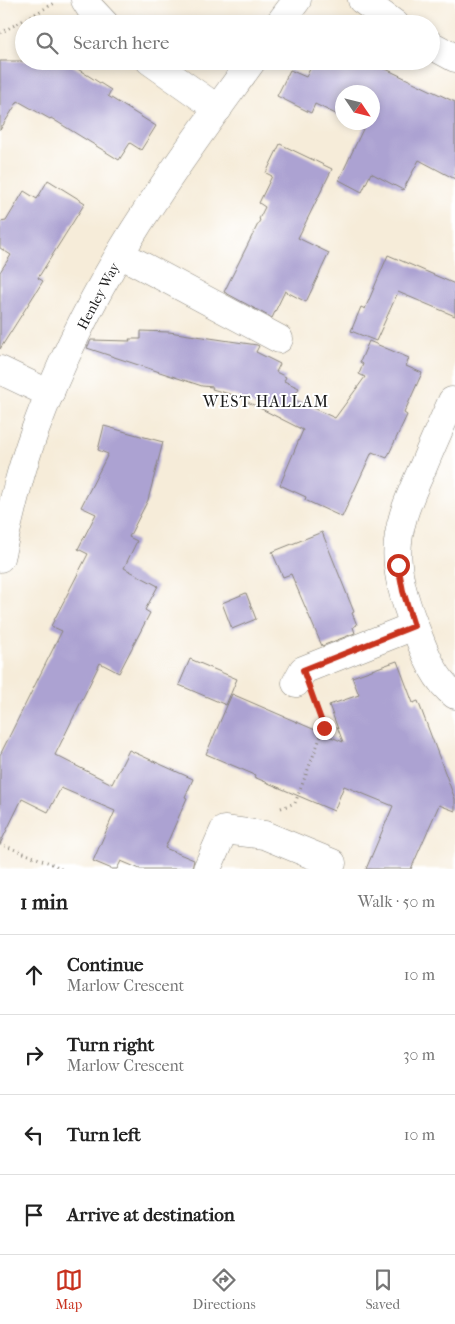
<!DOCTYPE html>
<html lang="en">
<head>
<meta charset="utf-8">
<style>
  body { margin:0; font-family:"IM FELL French Canon",serif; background:#f6f6f6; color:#222 }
  .compass { position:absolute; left:335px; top:85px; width:45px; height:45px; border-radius:50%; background:#fff; box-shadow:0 2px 8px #0003; rotate:125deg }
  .stop { position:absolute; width:15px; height:15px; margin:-11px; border:4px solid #c8321e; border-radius:50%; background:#fff }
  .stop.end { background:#c8321e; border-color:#fff; box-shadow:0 1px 5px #0008 }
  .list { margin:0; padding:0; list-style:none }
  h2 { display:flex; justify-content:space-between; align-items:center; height:65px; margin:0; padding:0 20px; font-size:21px }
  h2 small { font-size:16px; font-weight:400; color:#767676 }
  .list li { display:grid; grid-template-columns:32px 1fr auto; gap:15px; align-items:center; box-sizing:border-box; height:80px; padding:0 20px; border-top:1px solid #e0e0e0 }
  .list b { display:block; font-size:19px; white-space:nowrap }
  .list p { margin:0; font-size:16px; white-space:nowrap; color:#767676 }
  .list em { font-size:16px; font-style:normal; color:#767676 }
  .icon { flex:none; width:28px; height:28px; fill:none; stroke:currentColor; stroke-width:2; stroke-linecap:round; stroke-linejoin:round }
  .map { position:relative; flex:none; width:455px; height:869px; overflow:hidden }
  .search { position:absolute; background:#fff; box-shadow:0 2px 8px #0003; left:15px; right:15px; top:15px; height:55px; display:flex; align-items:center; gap:12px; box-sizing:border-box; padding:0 18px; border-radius:28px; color:#767676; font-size:19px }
  .sheet { height:385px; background:#fff }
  nav { display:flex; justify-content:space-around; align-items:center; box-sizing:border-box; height:70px; border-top:1px solid #e0e0e0; background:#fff; font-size:14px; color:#767676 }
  nav a { display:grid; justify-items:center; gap:2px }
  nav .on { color:#c8321e }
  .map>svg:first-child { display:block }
  .building { fill:#aca2d2 }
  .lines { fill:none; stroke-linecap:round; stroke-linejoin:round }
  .minor-casing { stroke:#89847a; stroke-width:29 }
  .path { stroke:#89847a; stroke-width:3; stroke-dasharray:1 4; stroke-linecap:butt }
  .minor { stroke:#fff; stroke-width:28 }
  .route { stroke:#c8321e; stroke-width:6 }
  .labels { text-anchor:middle; stroke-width:4; stroke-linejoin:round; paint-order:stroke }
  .street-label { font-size:14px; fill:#1c1c1c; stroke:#fff }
  .quarter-label { font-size:16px; letter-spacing:1px; fill:#1c1c1c; stroke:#fff }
</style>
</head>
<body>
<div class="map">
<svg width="455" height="869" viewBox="0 0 455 869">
  <rect width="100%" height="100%" fill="#fff"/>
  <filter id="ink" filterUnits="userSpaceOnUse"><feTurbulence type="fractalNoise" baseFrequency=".02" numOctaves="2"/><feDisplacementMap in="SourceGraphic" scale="10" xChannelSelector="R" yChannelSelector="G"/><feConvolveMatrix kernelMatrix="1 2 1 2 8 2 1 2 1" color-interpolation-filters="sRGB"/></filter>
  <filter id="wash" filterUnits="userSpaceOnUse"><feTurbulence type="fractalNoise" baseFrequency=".0096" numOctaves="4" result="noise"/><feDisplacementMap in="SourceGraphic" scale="20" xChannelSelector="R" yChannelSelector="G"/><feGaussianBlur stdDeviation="1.12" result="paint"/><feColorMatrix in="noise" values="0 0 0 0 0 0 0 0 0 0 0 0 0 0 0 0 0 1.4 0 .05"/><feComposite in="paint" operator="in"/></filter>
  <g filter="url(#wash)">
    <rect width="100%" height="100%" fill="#f6ecd9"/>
    <g id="blocks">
      <!-- building -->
      <g class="building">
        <polygon points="0,61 65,61 111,90 108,96 156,126 141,150 130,143 119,160 51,118 50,119 18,101 0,130"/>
        <polygon points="314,61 369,61 455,102 455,179 419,160 403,190 371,173 362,192 339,180 364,127 354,122 372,122 372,92 342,92 342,117 315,104 311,113 277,96 290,70 306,77"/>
        <polygon points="280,144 332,169 298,238 329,253 306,302 285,291 272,318 224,292 260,220 259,219 265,207 259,203 272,176 266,173"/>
        <polygon points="48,180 85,203 38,278 43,281 0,349 0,272 11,255 0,248 0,222 6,221 24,191 37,199"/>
        <polygon points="388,255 455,284 455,316 398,292 376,341 351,331 361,307 365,309"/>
        <polygon points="141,331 169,332 257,345 259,346 256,352 280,364 276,372 286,377 284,381 299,388 293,399 335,418 365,377 359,374 363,364 360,362 369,341 409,358 406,366 422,373 404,413 407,415 387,458 372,452 342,517 305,500 306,497 280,485 303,430 236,396 212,389 213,387 202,386 87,348 91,340 130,341 129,339 141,339"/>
        <polygon points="104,426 163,442 148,500 129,537 137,541 124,568 158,586 145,610 150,613 119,673 100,663 55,755 112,784 129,750 193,779 185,797 187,798 165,848 194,860 192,869 140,869 121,861 117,869 112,869 93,861 115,811 61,788 48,812 22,799 0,844 0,755 62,631 51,626 88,554 78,549 96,514 81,507 108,454 98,450"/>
        <polygon points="322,532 354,612 352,613 357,625 353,627 355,633 322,646 291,574 283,577 272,552"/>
        <polygon points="246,593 256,619 232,629 222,603"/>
        <polygon points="190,659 237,679 226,705 179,685"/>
        <polygon points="397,661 413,703 418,701 455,799 455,811 439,805 411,869 366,869 393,806 344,786 334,811 254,777 255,775 206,754 232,694 343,742 329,705 359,695 352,677"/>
      </g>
    </g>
  </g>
  <g filter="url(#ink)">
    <use href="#blocks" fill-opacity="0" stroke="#89847a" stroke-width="1"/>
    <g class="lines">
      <!-- minor casing -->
      <g class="minor-casing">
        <g id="minor">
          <polyline points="85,0 90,8 105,24"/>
          <polyline points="362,0 395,24"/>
          <polyline points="279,24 297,0"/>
          <polyline points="431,45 455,58"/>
          <polyline points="150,61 218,109"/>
          <polyline points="120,254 279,339"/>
          <polyline points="0,370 50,394"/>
          <path d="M455 402 452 401C442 423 432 445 423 467 409 498 394 530 398 565 400 589 409 613 418 635 426 656 436 681 455 695"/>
          <path d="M0 558C10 516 19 474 34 433 65 349 109 265 160 191 189 147 221 104 252 61"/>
          <polyline points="296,683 303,670 414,626"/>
          <polyline points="207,869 224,830 264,835 332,863 329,869"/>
        </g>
      </g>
      <!-- path -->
      <g class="path">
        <polyline points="0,33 55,3"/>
        <polyline points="281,808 295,803 324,728 316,706"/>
        <polyline points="0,844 55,865 61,869"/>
      </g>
      <!-- minor -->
      <use href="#minor" class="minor"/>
    </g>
  </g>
  <g class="lines" filter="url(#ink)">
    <!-- route -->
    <polyline class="route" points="324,728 303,670 414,626 403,591 398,565"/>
  </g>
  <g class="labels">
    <!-- street labels -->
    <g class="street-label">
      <text transform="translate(98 296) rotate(-62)" y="5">Henley Way</text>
    </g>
    <!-- quarter labels -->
    <g class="quarter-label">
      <text x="266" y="407">WEST HALLAM</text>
    </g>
  </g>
</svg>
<svg class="compass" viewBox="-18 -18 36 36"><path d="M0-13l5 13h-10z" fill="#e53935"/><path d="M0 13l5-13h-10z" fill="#767676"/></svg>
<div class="stop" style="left:398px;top:565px"></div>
<div class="stop end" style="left:324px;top:728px"></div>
<div class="search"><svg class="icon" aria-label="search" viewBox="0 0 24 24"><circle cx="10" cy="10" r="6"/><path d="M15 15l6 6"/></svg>Search here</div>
</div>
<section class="sheet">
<h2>1 min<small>Walk · 50 m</small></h2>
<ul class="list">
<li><svg class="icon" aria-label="ahead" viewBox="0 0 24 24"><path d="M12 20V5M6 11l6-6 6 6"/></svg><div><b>Continue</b><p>Marlow Crescent</p></div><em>10 m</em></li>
<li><svg class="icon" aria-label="right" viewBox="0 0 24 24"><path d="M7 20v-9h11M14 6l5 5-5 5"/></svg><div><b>Turn right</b><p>Marlow Crescent</p></div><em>30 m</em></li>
<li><svg class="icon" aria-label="left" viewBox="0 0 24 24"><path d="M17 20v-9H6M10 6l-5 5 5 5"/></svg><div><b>Turn left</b></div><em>10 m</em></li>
<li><svg class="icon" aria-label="arrive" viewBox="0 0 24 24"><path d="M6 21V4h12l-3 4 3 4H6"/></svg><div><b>Arrive at destination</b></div></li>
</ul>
</section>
<nav>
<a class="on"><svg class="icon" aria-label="map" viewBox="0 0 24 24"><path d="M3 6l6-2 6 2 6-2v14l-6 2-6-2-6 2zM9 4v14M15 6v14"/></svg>Map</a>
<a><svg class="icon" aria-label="directions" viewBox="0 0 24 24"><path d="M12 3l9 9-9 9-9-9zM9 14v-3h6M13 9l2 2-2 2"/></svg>Directions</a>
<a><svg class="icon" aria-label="saved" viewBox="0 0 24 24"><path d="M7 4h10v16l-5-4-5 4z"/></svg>Saved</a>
</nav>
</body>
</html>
